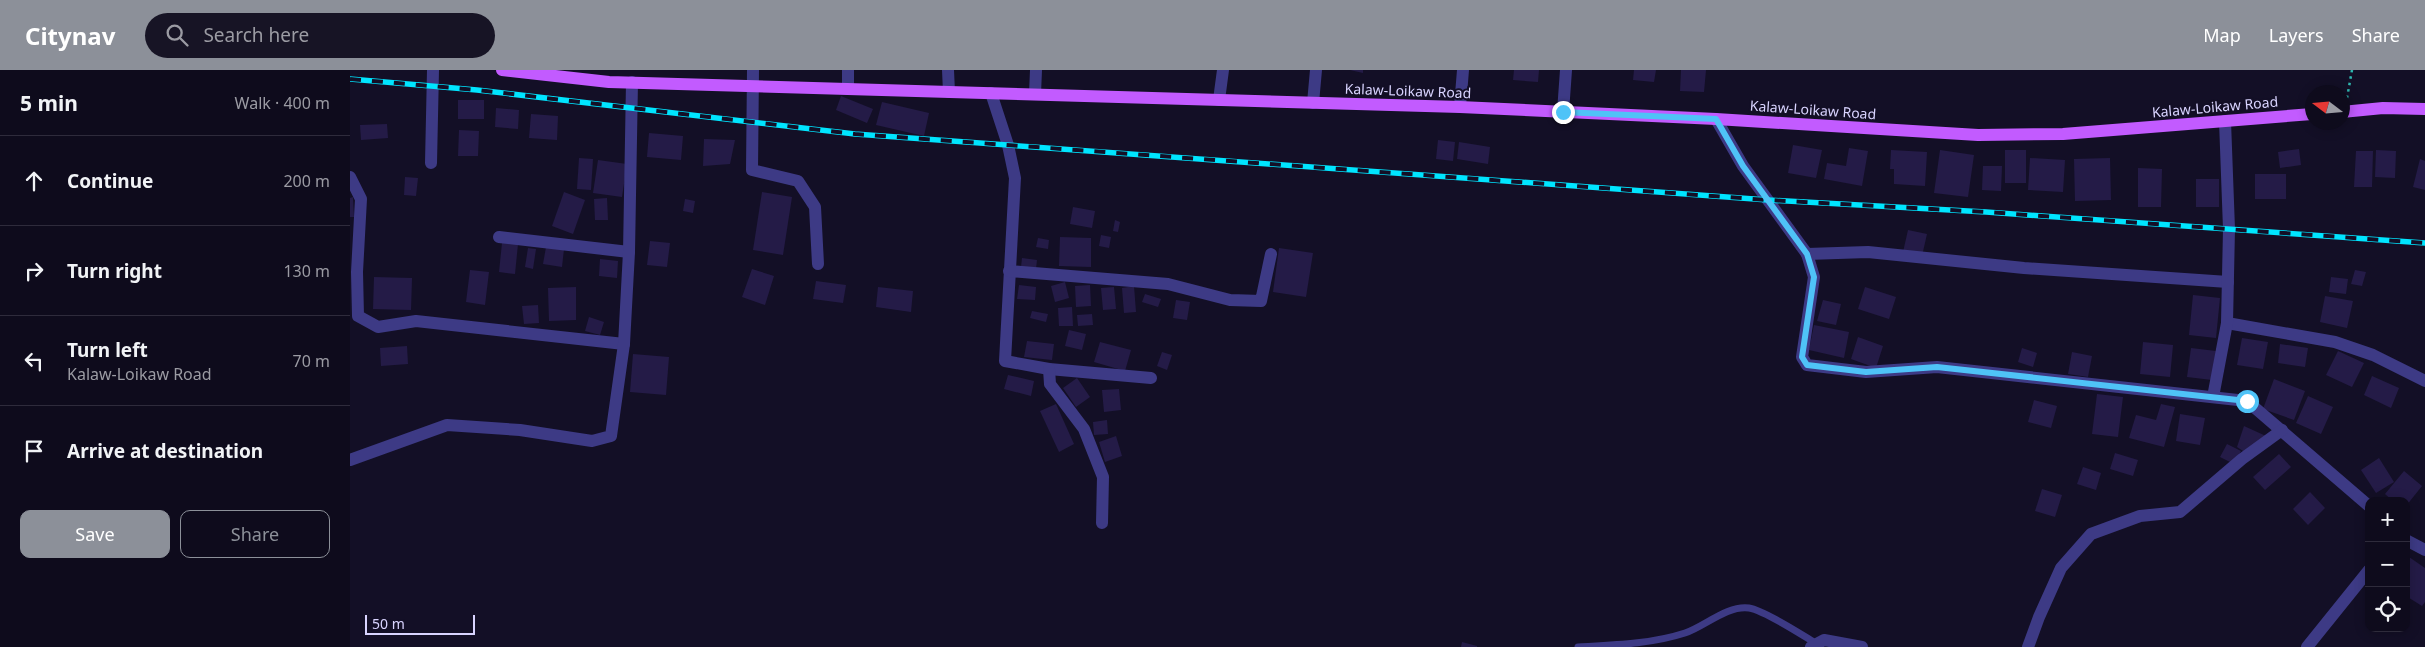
<!DOCTYPE html>
<html lang="en">
<head>
<meta charset="utf-8">
<style>
  body { margin:0; font-family:"Noto Sans",sans-serif; background:#171425; color:#f1f3f6 }
  .controls { position:absolute; right:15px; bottom:15px; display:grid; overflow:hidden; border-radius:10px; box-shadow:0 2px 12px #0003 }
  .controls button { width:45px; height:45px; display:grid; place-items:center; padding:0; border:0; border-bottom:1px solid #2e2b3b; background:#0e0b1c; color:#f1f3f6; font:25px sans-serif }
  .compass { position:absolute; left:1955px; top:15px; width:45px; height:45px; border-radius:50%; background:#0e0b1c; box-shadow:0 2px 12px #0003; rotate:286deg }
  .scale { position:absolute; left:15px; bottom:12px; width:110px; box-sizing:border-box; padding-left:5px; border:2px solid #d9d4ff; border-top:0; font-size:14px; line-height:18px; white-space:nowrap; color:#d9d4ff; -webkit-text-stroke:4px #130f26; paint-order:stroke }
  .stop { position:absolute; width:15px; height:15px; margin:-11px; border:4px solid #4fc3f7; border-radius:50%; background:#fff }
  .stop.end { background:#4fc3f7; border-color:#fff; box-shadow:0 1px 5px #0008 }
  .list { margin:0; padding:0; list-style:none }
  h2 { display:flex; justify-content:space-between; align-items:center; height:65px; margin:0; padding:0 20px; font-size:21px }
  h2 small { font-size:16px; font-weight:400; color:#9b9ba3 }
  .list li { display:grid; grid-template-columns:32px 1fr auto; gap:15px; align-items:center; box-sizing:border-box; height:90px; padding:0 20px; border-top:1px solid #2e2b3b }
  .list b { display:block; font-size:19px; white-space:nowrap }
  .list p { margin:0; font-size:16px; white-space:nowrap; color:#9b9ba3 }
  .list em { font-size:16px; font-style:normal; color:#9b9ba3 }
  .actions { display:flex; gap:10px; padding:15px 20px }
  .actions a { flex:1; padding:11px 0; border:1px solid #8c9099; border-radius:10px; text-align:center; font-size:18px; color:#8c9099 }
  .actions .main { background:#8c9099; color:#fff }
  .icon { flex:none; width:28px; height:28px; fill:none; stroke:currentColor; stroke-width:2; stroke-linecap:round; stroke-linejoin:round }
  .map { position:relative; flex:none; width:2075px; height:577px; overflow:hidden }
  header { display:flex; align-items:center; gap:30px; box-sizing:border-box; height:70px; padding:0 25px; background:#8c9099; color:#fff }
  header strong { font-size:24px }
  nav { display:flex; gap:28px; margin-inline-start:auto; font-size:18px }
  .search { width:350px; height:45px; background:#171425; display:flex; align-items:center; gap:12px; box-sizing:border-box; padding:0 18px; border-radius:28px; color:#9b9ba3; font-size:19px }
  main { display:flex }
  aside { flex:1; background:#0e0b1c }
  .map>svg:first-child { display:block }
  .building { fill:#241b47 }
  .lines { fill:none; stroke-linecap:round; stroke-linejoin:round }
  .path { stroke:#2fb8b0; stroke-width:2.5; stroke-dasharray:2.5 4; stroke-linecap:butt }
  .service { stroke:#3d3a85; stroke-width:7 }
  .minor { stroke:#3d3a85; stroke-width:12 }
  .primary { stroke:#c25bff; stroke-width:12 }
  .rail-casing { stroke:#00e5ff; stroke-width:5.5 }
  .rail { stroke:#130f26; stroke-width:4; stroke-dasharray:11; stroke-linecap:butt }
  .route { stroke:#4fc3f7; stroke-width:6 }
  .labels { text-anchor:middle; stroke-width:4; stroke-linejoin:round; paint-order:stroke }
  .street-label { font-size:14px; fill:#d9d4ff; stroke:#130f26 }
</style>
</head>
<body>
<header>
<strong>Citynav</strong>
<div class="search"><svg class="icon" aria-label="search" viewBox="0 0 24 24"><circle cx="10" cy="10" r="6"/><path d="M15 15l6 6"/></svg>Search here</div>
<nav><a>Map</a><a>Layers</a><a>Share</a></nav>
</header>
<main>
<aside>
<h2>5 min<small>Walk · 400 m</small></h2>
<ul class="list">
<li><svg class="icon" aria-label="ahead" viewBox="0 0 24 24"><path d="M12 20V5M6 11l6-6 6 6"/></svg><div><b>Continue</b></div><em>200 m</em></li>
<li><svg class="icon" aria-label="right" viewBox="0 0 24 24"><path d="M7 20v-9h11M14 6l5 5-5 5"/></svg><div><b>Turn right</b></div><em>130 m</em></li>
<li><svg class="icon" aria-label="left" viewBox="0 0 24 24"><path d="M17 20v-9H6M10 6l-5 5 5 5"/></svg><div><b>Turn left</b><p>Kalaw-Loikaw Road</p></div><em>70 m</em></li>
<li><svg class="icon" aria-label="arrive" viewBox="0 0 24 24"><path d="M6 21V4h12l-3 4 3 4H6"/></svg><div><b>Arrive at destination</b></div></li>
</ul>
<div class="actions"><a class="main">Save</a><a>Share</a></div>
</aside>
<div class="map">
<svg width="2075" height="577" viewBox="0 0 2075 577">
  <rect width="100%" height="100%" fill="#130f26"/>
  <!-- building -->
  <g class="building">
    <polygon points="1000,0 1013,0 1013,3"/>
    <polygon points="1164,0 1189,0 1188,12 1163,10"/>
    <polygon points="1284,0 1306,0 1304,12 1283,10"/>
    <polygon points="1331,0 1356,0 1354,22 1330,21"/>
    <polygon points="491,26 523,39 517,53 486,40"/>
    <rect x="108" y="30" width="26" height="19"/>
    <polygon points="532,32 579,43 574,66 526,55"/>
    <polygon points="146,38 169,40 168,59 145,57"/>
    <polygon points="181,44 208,46 207,70 179,68"/>
    <polygon points="37,54 38,68 11,70 10,55"/>
    <polygon points="109,60 129,61 128,86 108,86"/>
    <polygon points="299,63 333,66 331,90 297,87"/>
    <polygon points="354,69 385,70 380,94 353,96"/>
    <polygon points="1088,70 1105,72 1103,91 1086,89"/>
    <polygon points="1109,72 1140,77 1138,94 1107,89"/>
    <polygon points="1443,75 1472,80 1466,108 1438,103"/>
    <polygon points="1499,78 1518,81 1512,116 1474,109 1477,93 1496,96"/>
    <polygon points="1949,79 1951,95 1930,98 1928,82"/>
    <polygon points="1541,80 1577,82 1575,116 1544,114 1544,99 1540,99"/>
    <polygon points="1590,80 1624,85 1618,127 1584,123"/>
    <rect x="1655" y="80" width="21" height="33"/>
    <polygon points="2026,80 2046,81 2045,108 2025,107"/>
    <polygon points="2006,81 2023,81 2022,117 2004,117"/>
    <polygon points="229,88 243,89 241,120 227,119"/>
    <polygon points="1680,88 1715,90 1713,122 1678,120"/>
    <polygon points="1760,88 1761,130 1725,131 1724,89"/>
    <polygon points="2070,89 2075,91 2075,120 2063,117"/>
    <polygon points="248,90 277,94 272,127 243,123"/>
    <polygon points="1633,96 1652,96 1651,121 1632,120"/>
    <polygon points="1788,98 1812,99 1811,137 1788,137"/>
    <rect x="1905" y="104" width="31" height="25"/>
    <polygon points="55,107 68,108 66,126 54,125"/>
    <rect x="1846" y="109" width="23" height="28"/>
    <polygon points="214,122 235,130 223,164 202,156"/>
    <polygon points="412,122 442,127 433,185 403,180"/>
    <polygon points="3,127 4,147 0,147 0,128"/>
    <polygon points="257,128 258,150 245,150 244,129"/>
    <polygon points="335,129 345,131 343,143 333,141"/>
    <polygon points="723,137 745,141 742,158 720,154"/>
    <polygon points="765,150 770,152 768,162 763,161"/>
    <polygon points="1558,160 1577,164 1572,186 1553,182"/>
    <polygon points="751,165 761,167 759,178 749,176"/>
    <polygon points="710,167 741,168 741,197 709,196"/>
    <polygon points="688,168 699,170 698,179 686,177"/>
    <polygon points="300,171 320,173 317,197 297,195"/>
    <polygon points="152,173 168,174 165,204 149,202"/>
    <polygon points="196,177 214,179 212,197 193,194"/>
    <polygon points="178,178 186,179 183,199 175,197"/>
    <polygon points="929,178 963,183 956,227 923,222"/>
    <polygon points="672,188 687,190 686,199 671,197"/>
    <polygon points="250,189 268,191 267,208 249,206"/>
    <polygon points="402,199 424,206 415,235 392,227"/>
    <polygon points="120,200 139,202 135,235 116,232"/>
    <polygon points="2005,200 2016,202 2012,216 2001,214"/>
    <polygon points="24,207 62,208 61,240 23,239"/>
    <polygon points="1981,207 1998,209 1996,224 1979,222"/>
    <polygon points="466,211 496,215 493,233 463,229"/>
    <polygon points="715,212 719,228 705,232 701,216"/>
    <polygon points="669,215 686,217 685,230 667,229"/>
    <polygon points="740,215 741,236 726,237 725,216"/>
    <polygon points="784,216 786,242 774,243 772,218"/>
    <polygon points="226,217 226,250 199,251 198,218"/>
    <polygon points="528,217 563,221 561,242 526,237"/>
    <polygon points="764,217 766,239 753,240 751,218"/>
    <polygon points="1515,217 1546,227 1539,249 1508,239"/>
    <polygon points="795,224 811,229 808,237 792,232"/>
    <polygon points="1843,225 1870,228 1866,268 1839,265"/>
    <polygon points="1975,226 2003,231 1997,258 1970,252"/>
    <polygon points="826,230 840,232 837,250 823,248"/>
    <polygon points="1473,230 1491,234 1486,255 1467,251"/>
    <polygon points="188,235 189,253 174,254 172,236"/>
    <polygon points="722,237 723,256 709,256 708,238"/>
    <polygon points="682,241 698,244 696,252 680,248"/>
    <polygon points="742,244 743,255 728,256 727,245"/>
    <polygon points="239,247 254,252 250,265 235,261"/>
    <polygon points="1464,255 1499,262 1494,288 1459,280"/>
    <polygon points="719,260 736,264 732,280 715,276"/>
    <polygon points="1508,267 1533,276 1526,298 1501,289"/>
    <polygon points="1892,268 1918,272 1913,299 1887,295"/>
    <polygon points="677,271 704,274 702,290 674,287"/>
    <polygon points="750,272 781,280 775,301 744,292"/>
    <polygon points="1793,272 1823,275 1820,307 1790,304"/>
    <polygon points="1930,274 1958,278 1955,297 1928,293"/>
    <polygon points="57,276 58,294 31,296 30,278"/>
    <polygon points="1672,278 1687,283 1683,297 1668,292"/>
    <polygon points="1841,278 1866,281 1862,310 1837,307"/>
    <polygon points="1988,281 2014,293 2002,317 1976,305"/>
    <polygon points="812,282 822,285 817,300 807,296"/>
    <polygon points="1722,282 1742,286 1738,307 1718,304"/>
    <polygon points="283,284 319,287 316,325 280,322"/>
    <polygon points="658,305 684,311 681,326 654,319"/>
    <polygon points="2022,306 2049,318 2041,338 2014,325"/>
    <polygon points="727,308 740,327 726,337 713,318"/>
    <polygon points="1924,309 1955,321 1944,350 1913,339"/>
    <polygon points="769,319 771,340 754,342 752,320"/>
    <polygon points="1747,324 1773,327 1768,367 1742,364"/>
    <polygon points="1958,326 1983,337 1971,364 1946,353"/>
    <polygon points="1684,330 1707,336 1701,358 1678,352"/>
    <polygon points="706,334 724,374 709,382 690,341"/>
    <polygon points="1811,334 1825,337 1814,377 1779,368 1786,345 1806,350"/>
    <polygon points="1830,344 1855,348 1850,375 1826,371"/>
    <polygon points="757,350 758,364 744,365 743,352"/>
    <polygon points="1894,356 1916,366 1896,383 1887,377"/>
    <polygon points="766,366 772,386 755,392 749,372"/>
    <polygon points="1877,374 1891,381 1884,394 1870,387"/>
    <polygon points="1765,383 1788,390 1783,406 1760,399"/>
    <polygon points="1929,384 1941,397 1915,420 1903,407"/>
    <polygon points="2029,388 2044,412 2026,423 2011,400"/>
    <polygon points="1733,397 1751,403 1746,420 1727,414"/>
    <polygon points="2054,401 2072,416 2056,436 2056,431 2043,431 2035,424"/>
    <polygon points="1692,419 1712,425 1705,447 1685,441"/>
    <polygon points="1960,422 1975,438 1958,455 1943,439"/>
    <polygon points="2059,487 2075,498 2075,532 2072,536 2056,526 2056,491"/>
    <polygon points="1112,572 1127,576 1127,577 1111,577"/>
  </g>
  <g class="lines">
    <!-- path -->
    <polyline class="path" points="1997,28 2002,0"/>
    <!-- service -->
    <path class="service" d="M1228 577C1264 575 1301 574 1335 563 1354 557 1377 535 1399 538 1414 540 1452 565 1467 574"/>
    <!-- minor -->
    <g class="minor">
      <polyline points="403,0 402,100 448,111 465,137 468,194"/>
      <polyline points="498,0 498,19"/>
      <polyline points="598,0 599,22"/>
      <polyline points="641,23 658,75 665,108 655,291 699,299 801,308"/>
      <polyline points="685,24 686,0"/>
      <polyline points="869,30 873,0"/>
      <polyline points="963,33 966,0"/>
      <polyline points="1110,37 1113,0"/>
      <polyline points="1213,42 1216,0"/>
      <polyline points="1366,49 1393,96 1457,184 1464,207 1452,287 1457,295 1516,302 1587,297 1897,331 2019,436"/>
      <polyline points="81,93 83,0"/>
      <polyline points="0,107 11,129 7,202 8,246 28,257 66,251 274,274"/>
      <polyline points="149,167 279,182"/>
      <polyline points="1457,184 1518,182 1674,198 1878,212"/>
      <polyline points="659,201 818,214 880,230 911,231 921,184"/>
      <polyline points="1877,253 1985,272 2023,285 2075,311"/>
      <polyline points="699,299 700,314 734,359 753,407 752,453"/>
      <polyline points="1863,327 1877,253 1879,159 1875,51"/>
      <polyline points="0,390 97,355 170,360 242,371 261,366 274,274 279,182 282,12"/>
      <polyline points="2056,470 2075,480"/>
      <polyline points="1461,577 1474,570 1512,577"/>
      <polyline points="1678,577 1689,547 1711,498 1741,464 1790,446 1830,442 1892,389 1932,360"/>
      <polyline points="1957,577 2019,500"/>
    </g>
    <!-- primary -->
    <g class="primary">
      <polyline points="152,0 259,12 1110,37 1366,49 1628,65 1713,64 1962,44"/>
      <polyline points="1992,42 2033,38 2075,39"/>
    </g>
    <!-- rail casing -->
    <g class="rail-casing">
      <polyline id="rail" points="0,9 127,20 505,64 1418,130 1636,142 2075,173"/>
    </g>
    <!-- rail -->
    <use href="#rail" class="rail"/>
  </g>
  <g class="lines">
    <!-- route -->
    <polyline class="route" points="1213,42 1366,49 1393,96 1457,184 1464,207 1452,287 1457,295 1516,302 1587,297 1897,331"/>
  </g>
  <g class="labels">
    <!-- street labels -->
    <g class="street-label">
      <text transform="translate(1058 21) rotate(2)" y="5">Kalaw-Loikaw Road</text>
      <text transform="translate(1865 37) rotate(-5)" y="5">Kalaw-Loikaw Road</text>
      <text transform="translate(1463 40) rotate(4)" y="5">Kalaw-Loikaw Road</text>
    </g>
  </g>
</svg>
<div class="controls">
<button>+</button>
<button>−</button>
<button><svg class="icon" aria-label="locate" viewBox="0 0 24 24"><circle cx="12" cy="12" r="6"/><path d="M12 2v4M12 18v4M2 12h4M18 12h4"/></svg></button>
</div>
<svg class="compass" viewBox="-18 -18 36 36"><path d="M0-13l5 13h-10z" fill="#e53935"/><path d="M0 13l5-13h-10z" fill="#9b9ba3"/></svg>
<div class="scale">50 m</div>
<div class="stop" style="left:1897px;top:331px"></div>
<div class="stop end" style="left:1213px;top:42px"></div>
</div>
</main>
</body>
</html>
